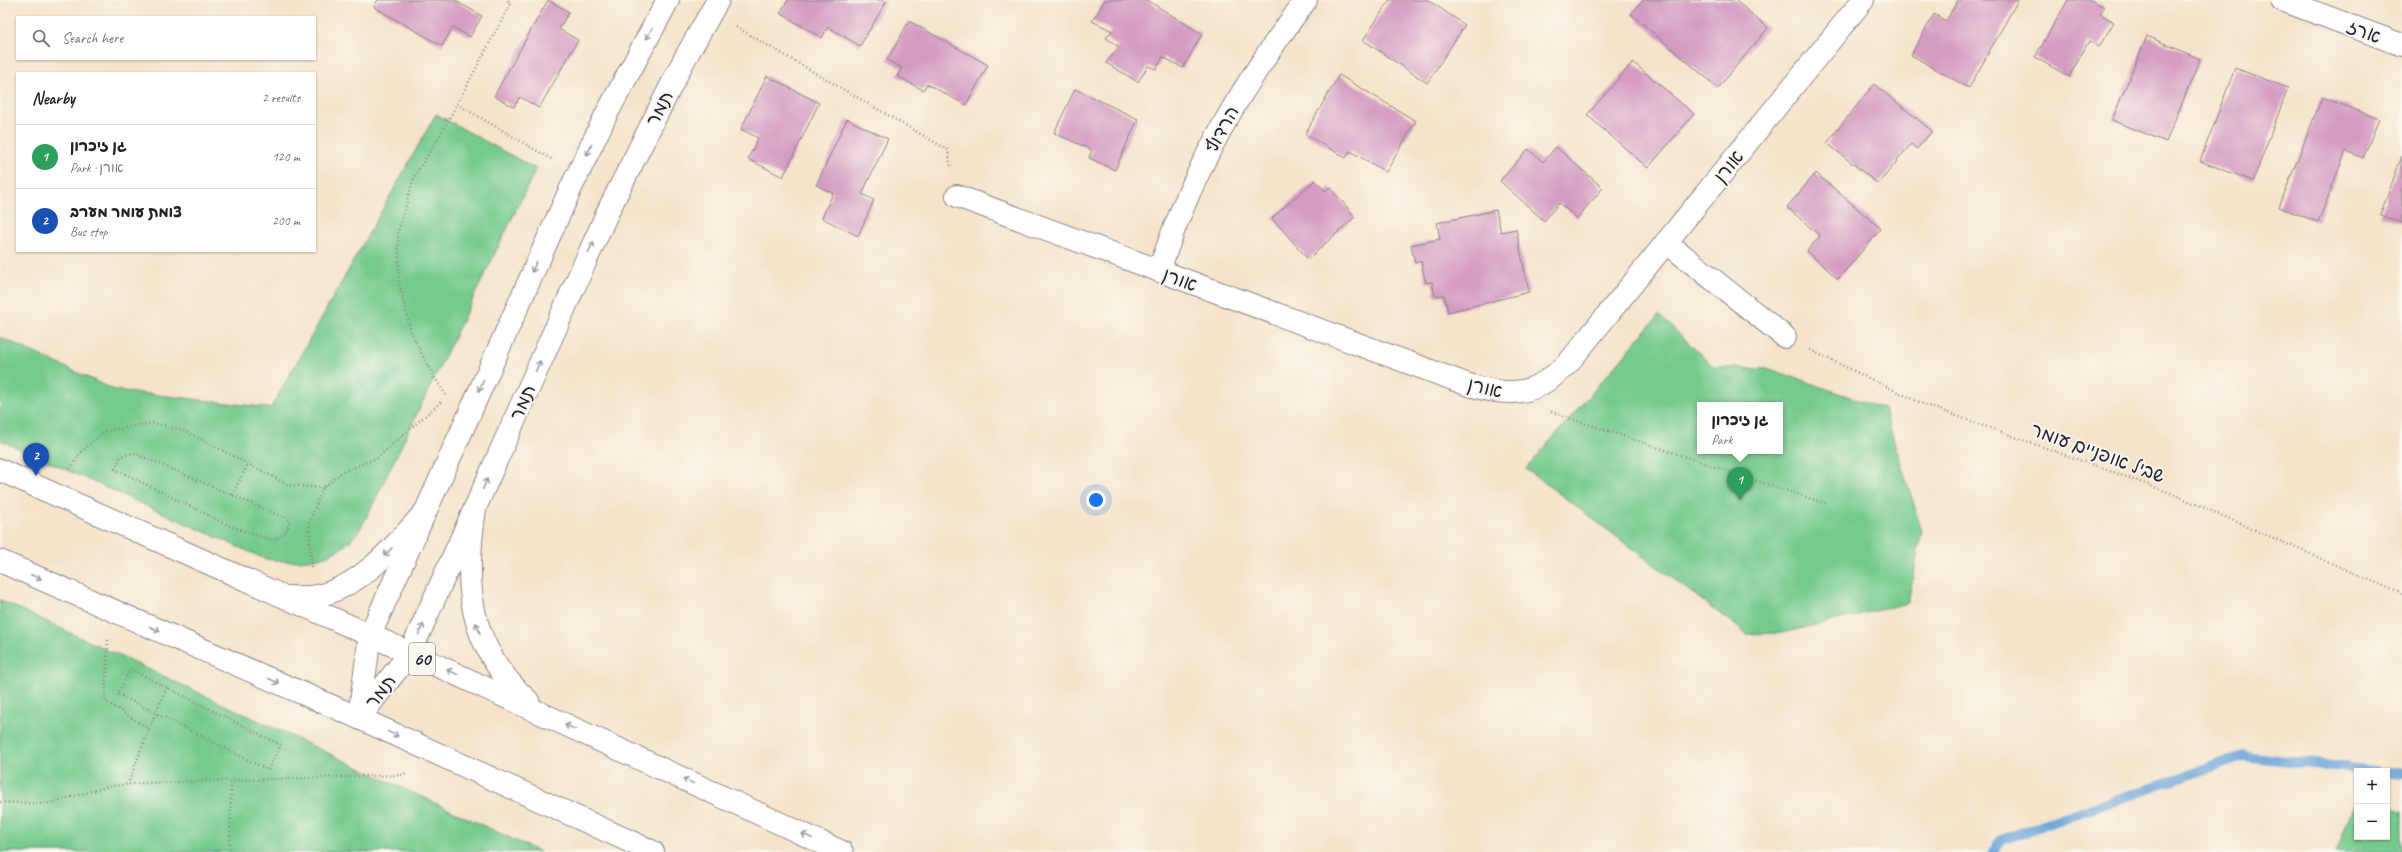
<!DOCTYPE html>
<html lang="en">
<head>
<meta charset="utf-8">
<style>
  body { margin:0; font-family:Caveat,"Playpen Sans Hebrew",sans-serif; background:#f6f6f6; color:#202124 }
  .controls { position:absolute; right:12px; bottom:12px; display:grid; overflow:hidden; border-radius:0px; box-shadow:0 1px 3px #0004 }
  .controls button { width:36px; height:36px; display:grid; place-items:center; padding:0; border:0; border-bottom:1px solid #e0e0e0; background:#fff; color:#202124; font:20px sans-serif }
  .you { position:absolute; left:1096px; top:500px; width:14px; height:14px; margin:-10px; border:3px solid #fff; border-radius:50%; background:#1a73e8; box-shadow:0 0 0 6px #1a73e833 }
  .badge { display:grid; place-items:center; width:26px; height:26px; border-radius:50%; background:#d1495b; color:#fff; font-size:13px; font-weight:700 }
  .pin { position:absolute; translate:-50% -33px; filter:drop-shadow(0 1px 2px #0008) }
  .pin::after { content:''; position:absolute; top:21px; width:14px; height:12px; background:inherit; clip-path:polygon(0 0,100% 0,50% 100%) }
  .popup { position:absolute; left:1697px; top:402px; width:86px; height:52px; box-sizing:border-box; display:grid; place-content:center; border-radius:0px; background:#fff; filter:drop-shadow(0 1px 3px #0005); font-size:13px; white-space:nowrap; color:#757577 }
  .popup b { font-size:15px; color:#202124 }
  .popup::after { content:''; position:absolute; left:50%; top:100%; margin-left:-8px; border:8px solid transparent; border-top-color:#fff }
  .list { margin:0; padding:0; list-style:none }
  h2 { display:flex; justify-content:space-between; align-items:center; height:52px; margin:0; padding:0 16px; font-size:17px }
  h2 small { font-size:13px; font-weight:400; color:#757577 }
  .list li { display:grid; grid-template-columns:26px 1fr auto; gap:12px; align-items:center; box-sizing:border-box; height:64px; padding:0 16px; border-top:1px solid #e0e0e0 }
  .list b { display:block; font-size:15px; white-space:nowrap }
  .list p { margin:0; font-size:13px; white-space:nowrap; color:#757577 }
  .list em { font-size:13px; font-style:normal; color:#757577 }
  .icon { flex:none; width:22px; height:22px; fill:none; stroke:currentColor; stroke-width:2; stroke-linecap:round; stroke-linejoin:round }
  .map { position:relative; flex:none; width:2402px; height:852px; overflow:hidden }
  .search { position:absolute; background:#fff; box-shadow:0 1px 3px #0004; left:16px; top:16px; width:300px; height:44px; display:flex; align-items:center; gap:10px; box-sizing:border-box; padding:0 14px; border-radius:0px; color:#757577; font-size:15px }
  .panel { position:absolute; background:#fff; box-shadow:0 1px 3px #0004; left:16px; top:72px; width:300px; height:180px; border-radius:0px }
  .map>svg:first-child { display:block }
  .green { fill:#75ca8d; stroke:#4c7664; fill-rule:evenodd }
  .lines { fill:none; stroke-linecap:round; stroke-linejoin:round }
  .stream { stroke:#6ba3d9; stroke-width:10 }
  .building { fill:#d49cc2 }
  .minor-casing { stroke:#8c8383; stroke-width:24 }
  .highway-casing { stroke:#8c8383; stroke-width:24 }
  .path { stroke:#8c8383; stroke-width:2.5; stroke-dasharray:1 3; stroke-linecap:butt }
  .minor { stroke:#fff; stroke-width:22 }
  .highway { stroke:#fff; stroke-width:22 }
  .oneway { stroke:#9c9ca7 }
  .labels { text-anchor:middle; stroke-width:4; stroke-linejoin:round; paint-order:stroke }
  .shield { fill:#fbf7ec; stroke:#636270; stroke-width:1 }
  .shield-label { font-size:18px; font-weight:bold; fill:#22223b }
  .street-label { font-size:19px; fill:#22223b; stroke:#fbf7ec }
</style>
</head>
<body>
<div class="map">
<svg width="2402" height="852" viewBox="0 0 2402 852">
  <rect width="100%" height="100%" fill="#fbf7ec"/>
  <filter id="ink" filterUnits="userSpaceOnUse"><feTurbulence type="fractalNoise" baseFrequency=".025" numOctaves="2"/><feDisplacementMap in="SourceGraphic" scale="8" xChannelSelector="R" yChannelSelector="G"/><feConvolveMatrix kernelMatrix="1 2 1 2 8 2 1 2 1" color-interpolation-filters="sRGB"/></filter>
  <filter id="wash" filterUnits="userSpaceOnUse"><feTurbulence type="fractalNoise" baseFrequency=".012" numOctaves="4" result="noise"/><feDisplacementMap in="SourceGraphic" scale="16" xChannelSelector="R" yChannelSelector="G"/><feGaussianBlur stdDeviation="0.9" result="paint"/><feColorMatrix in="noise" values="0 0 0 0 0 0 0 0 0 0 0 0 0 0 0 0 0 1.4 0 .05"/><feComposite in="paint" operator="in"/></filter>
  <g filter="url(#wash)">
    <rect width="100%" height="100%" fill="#f5e4cb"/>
    <!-- green -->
    <g class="green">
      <path d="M436 114 536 169 378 494C372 505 367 518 360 529 338 562 300 564 265 559L0 440V337L115 390 271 408Z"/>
      <path d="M1659 315 1714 367 1770 369 1884 409 1922 531 1908 603 1782 633 1747 634 1526 469ZM1700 405H1780V451H1700Z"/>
      <polygon points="0,600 540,852 0,852"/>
      <polygon points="2357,797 2357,837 2387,837 2387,806 2402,811 2402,852 2336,852"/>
    </g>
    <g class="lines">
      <!-- stream -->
      <g class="stream">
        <polyline points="2387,772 2402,774"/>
        <polyline points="1993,852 2001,840 2243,756 2376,771"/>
      </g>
    </g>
    <g id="blocks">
      <!-- building -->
      <g class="building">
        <polygon points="378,0 454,0 482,16 470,37 453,27 442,46 374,7"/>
        <polygon points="548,0 569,12 559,29 578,40 539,108 520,97 514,107 494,96"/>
        <polygon points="788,0 883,0 886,2 860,46 828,27 822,38 780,13"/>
        <polygon points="1105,0 1147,0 1202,34 1183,68 1163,57 1156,69 1148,66 1138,82 1106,63 1119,47 1106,38 1112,31 1092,21"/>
        <polygon points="1390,0 1428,0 1465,25 1427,83 1363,40"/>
        <polygon points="1643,0 1735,0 1768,28 1718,88 1631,14"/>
        <polygon points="1958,0 2018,0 1969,88 1911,55 1934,14 1946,21"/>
        <polygon points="2068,0 2091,0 2104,7 2100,14 2114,22 2099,47 2089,41 2069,77 2035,57"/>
        <polygon points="909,21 988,65 966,105 927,84 923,90 897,76 902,68 887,60"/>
        <polygon points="2147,36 2200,59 2166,142 2112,120"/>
        <polygon points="1633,62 1694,114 1648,168 1587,115"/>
        <polygon points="2235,68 2288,88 2253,181 2200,161"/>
        <polygon points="1339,75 1416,121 1386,172 1350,151 1346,158 1305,134"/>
        <polygon points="767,76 819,103 783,177 748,159 758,138 741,129"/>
        <polygon points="1874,84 1932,131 1917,149 1911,144 1878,184 1827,143"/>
        <polygon points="1075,89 1138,119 1115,170 1089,158 1092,150 1054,133"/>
        <polygon points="2322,97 2379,119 2363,158 2346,151 2318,222 2279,207"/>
        <polygon points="847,119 888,139 862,194 874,200 858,236 822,218 833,193 816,185"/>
        <polygon points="1556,147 1603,188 1577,218 1559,203 1544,221 1500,181 1528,149 1543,162"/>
        <polygon points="2402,156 2402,223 2380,215"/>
        <polygon points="1816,173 1881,229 1838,279 1807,251 1820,236 1787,207"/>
        <polygon points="1315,180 1325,191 1330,187 1355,217 1308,259 1272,218"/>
        <polygon points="1496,210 1501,232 1516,229 1529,292 1448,312 1444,295 1435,296 1432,282 1426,283 1421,261 1415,263 1411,245 1440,239 1437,223"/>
      </g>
    </g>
  </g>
  <g filter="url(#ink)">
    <use href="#blocks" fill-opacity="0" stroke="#8c8383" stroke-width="1"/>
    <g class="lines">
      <!-- minor casing -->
      <g class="minor-casing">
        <g id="minor">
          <polyline points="2282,0 2402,45"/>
          <path d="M957 196 1469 385C1513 398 1537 395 1569 362L1863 0"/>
          <polyline points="1666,242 1785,337"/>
          <path d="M1159 271C1193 167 1241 87 1306 0"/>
          <polyline points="359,717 370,635 570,190 606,115 668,0"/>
          <polyline points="359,718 410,653 609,209 683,62 718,0"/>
        </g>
      </g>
      <!-- highway casing -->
      <g class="highway-casing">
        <g id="highway">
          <polyline points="0,470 410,653 842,852"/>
          <path d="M475 509C463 584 468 647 528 701"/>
          <polyline points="0,561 359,718 653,852"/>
          <path d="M289 597C298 597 308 598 317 596 362 586 395 546 424 513"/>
        </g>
      </g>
      <!-- path -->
      <g class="path">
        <polyline points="736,27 948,150 951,168"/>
        <polyline points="457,104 553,160"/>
        <polyline points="1810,350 1923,404 2168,492 2402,594"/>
        <polyline points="446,395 431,372 411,332 399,283 398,232 414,177 442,132 510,5 508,0"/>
        <polyline points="1551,412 1827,504"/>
        <polygon points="134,453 290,520 286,532 273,541 230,526 115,469 121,456"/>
        <polyline points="70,469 81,452 105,431 153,423 183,430 289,485 323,488"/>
        <polyline points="232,495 248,464"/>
        <polyline points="311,567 309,522 323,488 342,472 377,458 441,402"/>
        <polyline points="108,640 105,701 149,729 128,784"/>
        <polygon points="130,669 281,745 268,770 118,694"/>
        <polyline points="149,729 167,687"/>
        <polyline points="0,802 46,804 110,786 144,783 404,775 406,772"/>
        <polyline points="230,852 231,781"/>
      </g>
      <!-- minor -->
      <use href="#minor" class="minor"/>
      <!-- highway -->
      <use href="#highway" class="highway"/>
    </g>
    <!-- one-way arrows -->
    <defs><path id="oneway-shaft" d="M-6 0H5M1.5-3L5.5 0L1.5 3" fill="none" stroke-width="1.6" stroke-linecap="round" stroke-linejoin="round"/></defs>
    <g class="oneway">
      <use href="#oneway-shaft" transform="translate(649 34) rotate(119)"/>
      <use href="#oneway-shaft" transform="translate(589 150) rotate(116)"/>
      <use href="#oneway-shaft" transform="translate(591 247) rotate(-65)"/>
      <use href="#oneway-shaft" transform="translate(534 267) rotate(114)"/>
      <use href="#oneway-shaft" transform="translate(538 366) rotate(-66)"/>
      <use href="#oneway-shaft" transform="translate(481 386) rotate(114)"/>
      <use href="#oneway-shaft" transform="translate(485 484) rotate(-66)"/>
      <use href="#oneway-shaft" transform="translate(388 552) rotate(134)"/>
      <use href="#oneway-shaft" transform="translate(36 577) rotate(24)"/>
      <use href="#oneway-shaft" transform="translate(478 628) rotate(-110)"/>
      <use href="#oneway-shaft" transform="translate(155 629) rotate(24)"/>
      <use href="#oneway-shaft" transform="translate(421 629) rotate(-66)"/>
      <use href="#oneway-shaft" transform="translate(452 672) rotate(-156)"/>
      <use href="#oneway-shaft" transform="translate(274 681) rotate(24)"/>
      <use href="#oneway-shaft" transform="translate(570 727) rotate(-155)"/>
      <use href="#oneway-shaft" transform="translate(393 734) rotate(25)"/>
      <use href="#oneway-shaft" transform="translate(688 781) rotate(-155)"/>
      <use href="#oneway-shaft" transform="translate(807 836) rotate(-155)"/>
    </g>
  </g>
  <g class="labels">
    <!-- shield labels -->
    <rect class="shield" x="409" y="643" width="26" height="32" rx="3"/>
    <g class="shield-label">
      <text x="422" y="665">60</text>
    </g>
    <!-- street labels -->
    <g class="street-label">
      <text transform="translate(2364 31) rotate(20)" y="7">ארז</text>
      <text transform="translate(659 108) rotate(-62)" y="7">תמר</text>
      <text transform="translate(1221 129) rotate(-61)" y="7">הרדוף</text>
      <text transform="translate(1728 166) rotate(-51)" y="7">אורן</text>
      <text transform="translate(1180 279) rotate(20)" y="7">אורן</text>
      <text transform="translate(1485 387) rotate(13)" y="7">אורן</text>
      <text transform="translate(522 402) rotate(-66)" y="7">תמר</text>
      <text transform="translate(2098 452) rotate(20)" y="7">שביל אופניים עומר</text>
      <text transform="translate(380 691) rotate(-52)" y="7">תמר</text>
    </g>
  </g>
</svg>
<div class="controls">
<button>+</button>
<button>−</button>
</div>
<div class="you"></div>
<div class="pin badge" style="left:1740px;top:500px;background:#2e9e5b">1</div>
<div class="popup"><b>גן זיכרון</b>Park</div>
<div class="pin badge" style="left:36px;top:476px;background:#1a4fb4">2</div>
<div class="search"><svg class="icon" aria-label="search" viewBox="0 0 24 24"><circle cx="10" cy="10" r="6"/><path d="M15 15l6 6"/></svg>Search here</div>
<section class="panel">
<h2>Nearby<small>2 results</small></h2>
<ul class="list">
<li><span class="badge" style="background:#2e9e5b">1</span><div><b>גן זיכרון</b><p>Park · אורן</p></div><em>120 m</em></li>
<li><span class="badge" style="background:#1a4fb4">2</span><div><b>צומת עומר מערב</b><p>Bus stop</p></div><em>200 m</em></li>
</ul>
</section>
</div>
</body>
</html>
